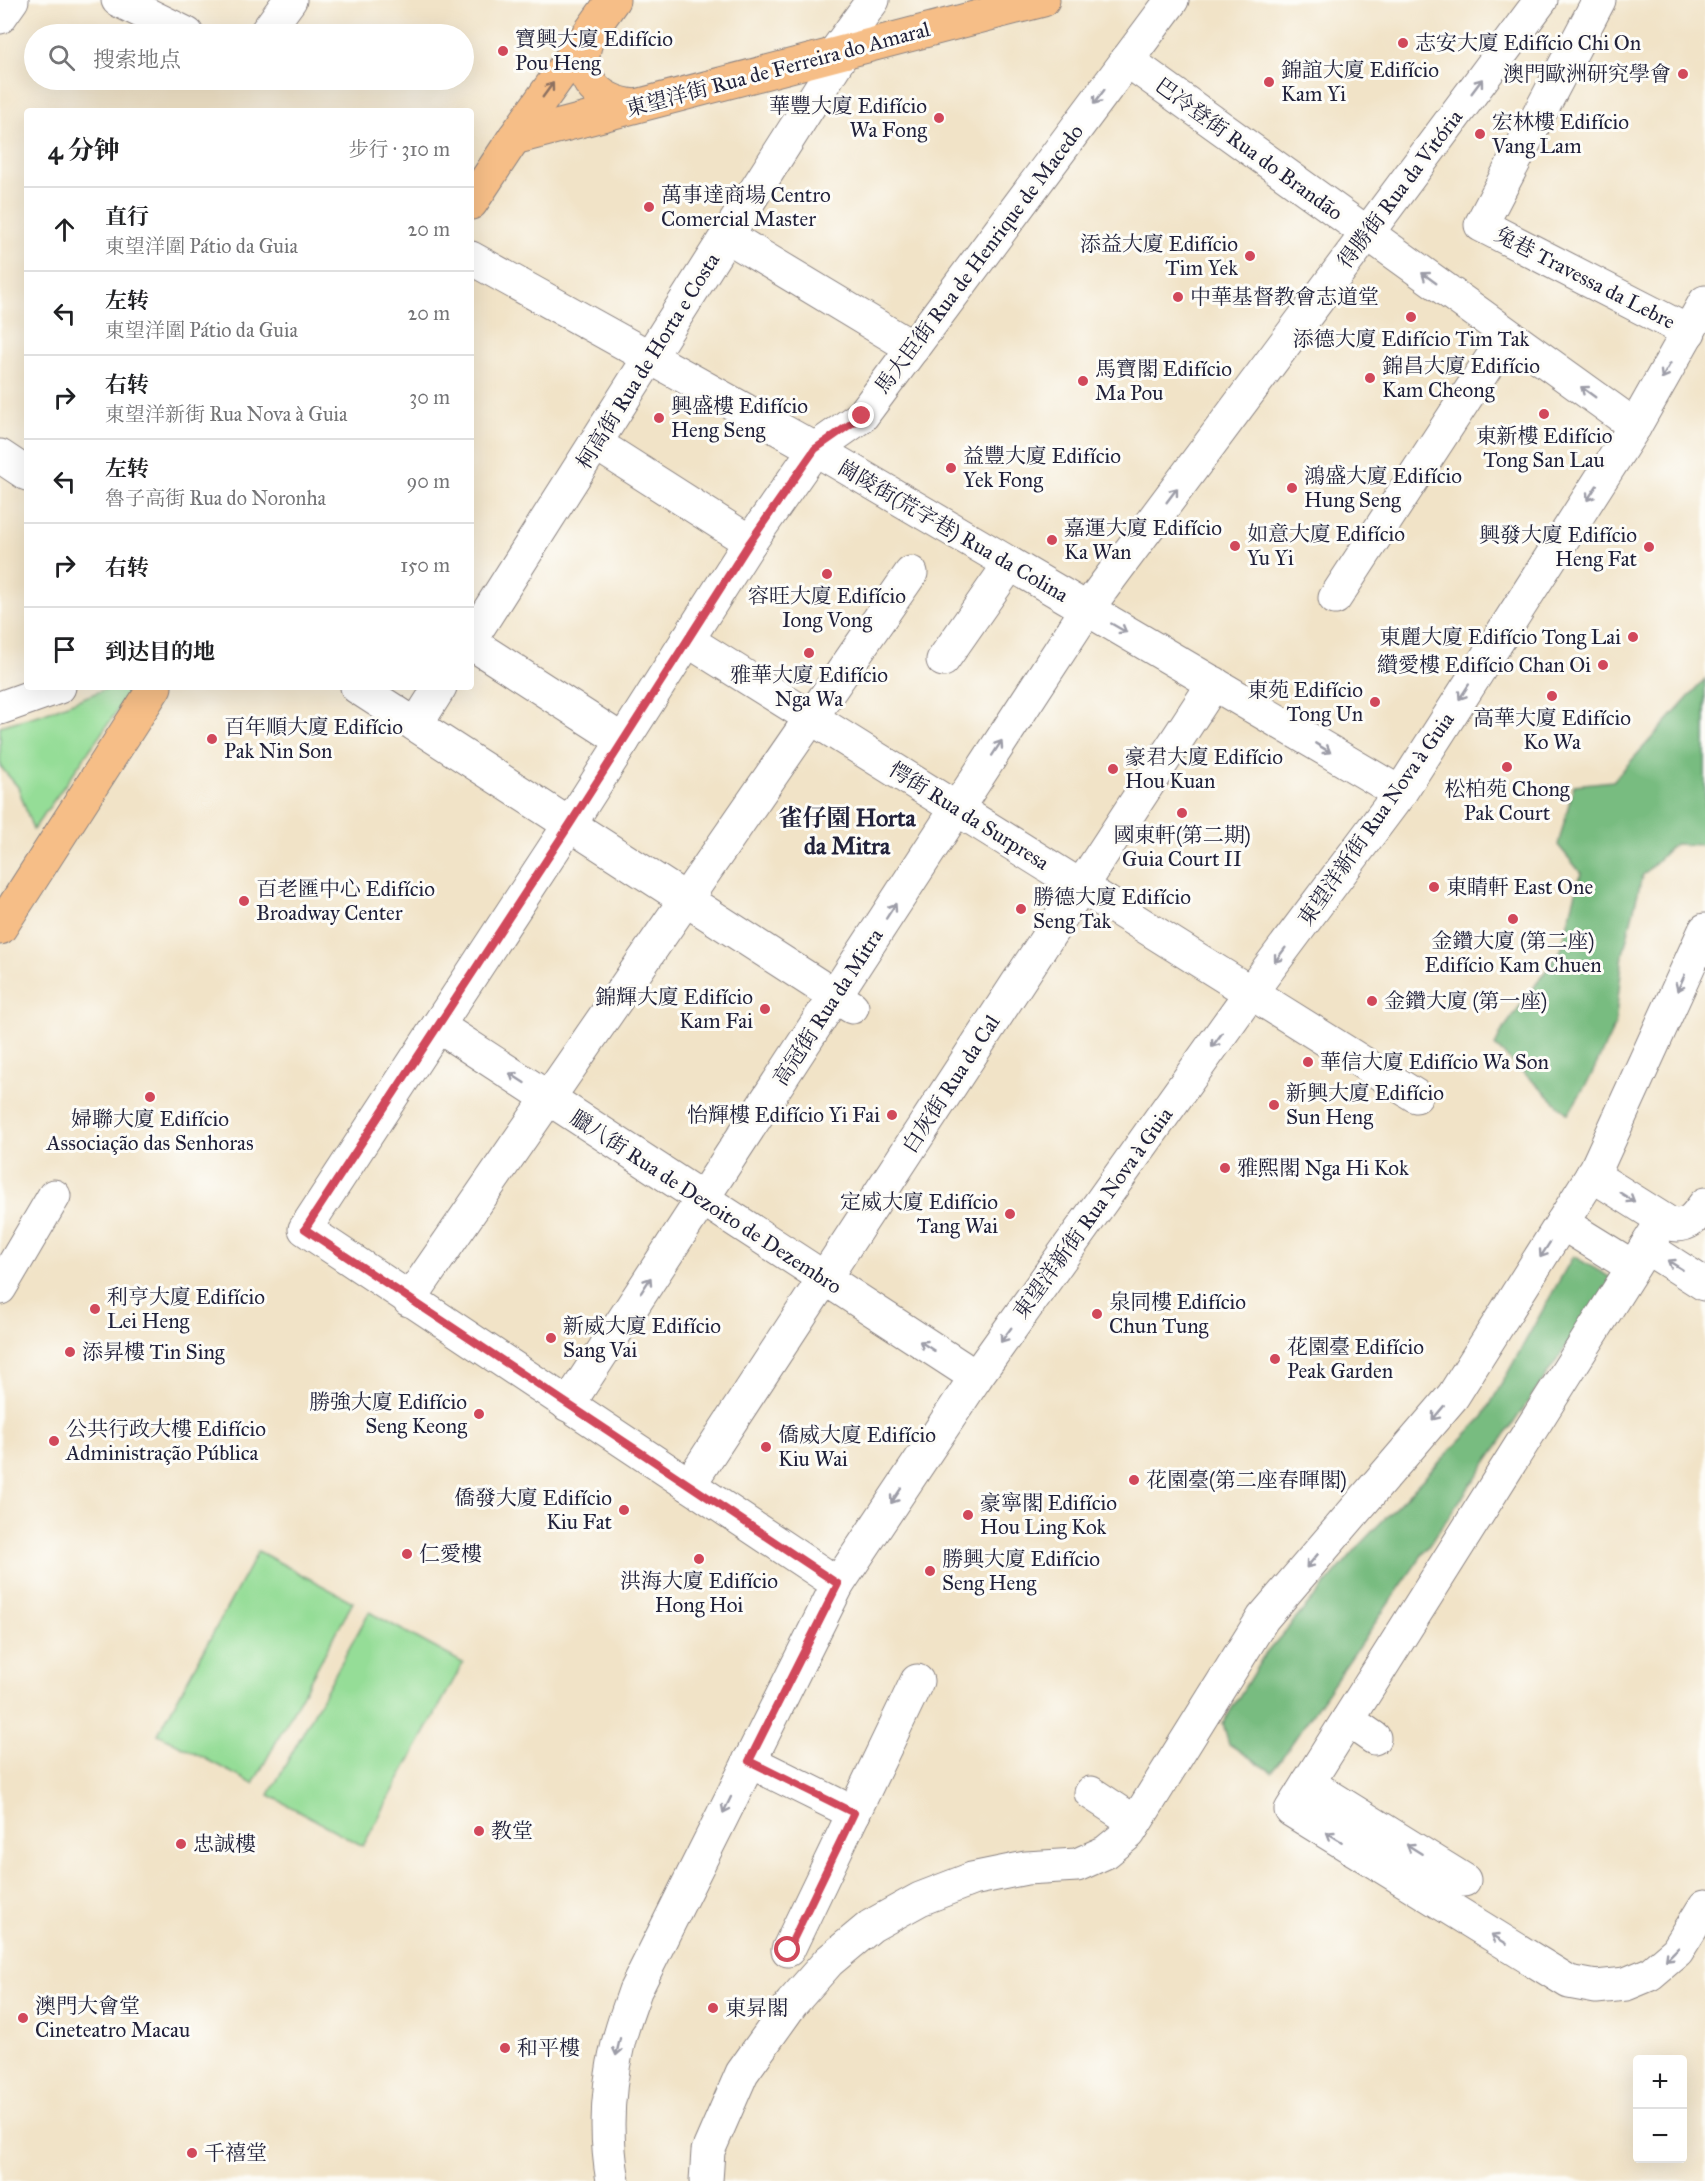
<!DOCTYPE html>
<html lang="zh">
<head>
<meta charset="utf-8">
<style>
  body { margin:0; font-family:"IM FELL Great Primer","Noto Serif SC",serif; background:#f6f6f6; color:#202124 }
  .controls { position:absolute; right:18px; bottom:18px; display:grid; overflow:hidden; border-radius:6px; box-shadow:0 6px 24px #0002 }
  .controls button { width:54px; height:54px; display:grid; place-items:center; padding:0; border:0; border-bottom:2px solid #e0e0e0; background:#fff; color:#202124; font:30px sans-serif }
  .stop { position:absolute; width:18px; height:18px; margin:-14px; border:4px solid #d1495b; border-radius:50%; background:#fff }
  .stop.end { background:#d1495b; border-color:#fff; box-shadow:0 2px 6px #0008 }
  .list { margin:0; padding:0; list-style:none }
  h2 { display:flex; justify-content:space-between; align-items:center; height:78px; margin:0; padding:0 24px; font-size:26px }
  h2 small { font-size:20px; font-weight:400; color:#757577 }
  .list li { display:grid; grid-template-columns:39px 1fr auto; gap:18px; align-items:center; box-sizing:border-box; height:84px; padding:0 24px; border-top:2px solid #e0e0e0 }
  .list b { display:block; font-size:22px; white-space:nowrap }
  .list p { margin:0; font-size:20px; white-space:nowrap; color:#757577 }
  .list em { font-size:20px; font-style:normal; color:#757577 }
  .icon { flex:none; width:33px; height:33px; fill:none; stroke:currentColor; stroke-width:2; stroke-linecap:round; stroke-linejoin:round }
  .map { position:relative; flex:none; width:1705px; height:2181px; overflow:hidden }
  .search { position:absolute; background:#fff; box-shadow:0 6px 24px #0002; left:24px; top:24px; width:450px; height:66px; display:flex; align-items:center; gap:15px; box-sizing:border-box; padding:0 21px; border-radius:33px; color:#757577; font-size:22px }
  .panel { position:absolute; background:#fff; box-shadow:0 6px 24px #0002; left:24px; top:108px; width:450px; height:582px; border-radius:6px }
  .map>svg:first-child { display:block }
  .green { fill:#95dd97; stroke:#5c8069; stroke-width:1.5 }
  .forest { fill:#78bc80; stroke:#4d6f5e; stroke-width:1.5 }
  .lines { fill:none; stroke-linecap:round; stroke-linejoin:round }
  .minor-casing { stroke:#8a8281; stroke-width:35 }
  .major-casing { stroke:#8a8281; stroke-width:35 }
  .minor { stroke:#fff; stroke-width:33 }
  .major { stroke:#f6be87; stroke-width:33 }
  .oneway { stroke:#9c9ca7 }
  .oneway2 { stroke:#8c7061 }
  .route { stroke:#d1495b; stroke-width:8 }
  .poi-dot { fill:#d1495b; stroke:#fdfcf7; stroke-width:2 }
  .labels { text-anchor:middle; stroke-width:6; stroke-linejoin:round; paint-order:stroke }
  .poi-label { font-size:21px; fill:#22223b; stroke:#fdfcf7; text-anchor:start }
  .street-label { font-size:21px; fill:#22223b; stroke:#fdfcf7 }
  .quarter-label { font-size:24px; font-weight:bold; fill:#22223b; stroke:#fdfcf7 }
</style>
</head>
<body>
<div class="map">
<svg width="1705" height="2181" viewBox="0 0 1705 2181">
  <rect width="100%" height="100%" fill="#fdfcf7"/>
  <filter id="ink" filterUnits="userSpaceOnUse"><feTurbulence type="fractalNoise" baseFrequency=".0167" numOctaves="2"/><feDisplacementMap in="SourceGraphic" scale="12" xChannelSelector="R" yChannelSelector="G"/><feConvolveMatrix kernelMatrix="1 2 1 2 8 2 1 2 1" color-interpolation-filters="sRGB"/></filter>
  <filter id="wash" filterUnits="userSpaceOnUse"><feTurbulence type="fractalNoise" baseFrequency=".008" numOctaves="4" result="noise"/><feDisplacementMap in="SourceGraphic" scale="24" xChannelSelector="R" yChannelSelector="G"/><feGaussianBlur stdDeviation="1.35" result="paint"/><feColorMatrix in="noise" values="0 0 0 0 0 0 0 0 0 0 0 0 0 0 0 0 0 1.4 0 .05"/><feComposite in="paint" operator="in"/></filter>
  <g filter="url(#wash)">
    <rect width="100%" height="100%" fill="#f1e3c7"/>
    <!-- green -->
    <g class="green">
      <polygon points="111,687 134,687 33,830 18,787 0,766 0,726 42,714"/>
      <polygon points="258,1551 353,1602 253,1784 158,1734"/>
      <polygon points="369,1612 463,1663 363,1846 269,1795"/>
    </g>
    <!-- forest -->
    <g class="forest">
      <polygon points="1705,679 1705,845 1674,844 1642,876 1623,954 1615,1025 1590,1078 1568,1114 1495,1046 1502,1031 1561,950 1581,873 1558,845 1574,785 1613,781"/>
      <polygon points="1573,1256 1613,1279 1272,1772 1229,1744 1223,1723 1263,1657 1363,1541 1483,1417"/>
    </g>
  </g>
  <g filter="url(#ink)">
    <g class="lines">
      <!-- minor casing -->
      <g class="minor-casing">
        <g id="minor">
          <polyline points="118,0 187,34"/>
          <polyline points="1599,0 1481,225 1689,332"/>
          <polyline points="0,17 12,0"/>
          <polyline points="265,34 290,0"/>
          <polyline points="834,54 873,0"/>
          <polyline points="1127,60 1635,426"/>
          <polyline points="727,236 913,348"/>
          <polyline points="471,258 815,449 1400,793"/>
          <polyline points="595,443 750,542"/>
          <polyline points="0,456 27,474"/>
          <polyline points="1335,598 1499,347"/>
          <polyline points="471,639 844,51"/>
          <polyline points="687,640 1416,1096"/>
          <polyline points="471,643 623,741"/>
          <polyline points="943,660 1010,564"/>
          <polyline points="357,687 852,1007"/>
          <polyline points="0,708 59,687"/>
          <polyline points="416,725 440,687"/>
          <polyline points="438,1026 976,1377"/>
          <path d="M1592 1175 1670 1224C1688 1228 1695 1218 1705 1204"/>
          <polyline points="1663,1220 1291,1810 1569,1982 1596,1987 1626,1984 1650,1974 1677,1951 1705,1906"/>
          <polyline points="1562,1223 1633,1267"/>
          <polyline points="1646,1247 1704,1284"/>
          <polyline points="0,1288 54,1196"/>
          <polyline points="409,1300 911,573"/>
          <polyline points="568,1405 1087,609 1541,0"/>
          <polyline points="689,1485 1214,683"/>
          <polyline points="838,1584 305,1229 570,824 750,542 815,449 862,416 1172,0"/>
          <polyline points="1348,1720 1374,1738"/>
          <polyline points="749,1761 854,1813"/>
          <polyline points="1308,1783 1464,1880"/>
          <polyline points="1091,1793 1135,1822"/>
          <polyline points="788,1950 917,1681"/>
          <path d="M613 2181C605 2136 607 2089 618 2044 622 2026 629 2009 635 1991L838 1584 976 1377 1251 992 1400 793 1635 426 1705 302"/>
          <polyline points="706,2181 708,2151 742,2073 792,2003 829,1961 871,1926 920,1899 972,1879 1026,1868 1077,1865 1106,1852 1129,1833 1263,1618 1453,1396 1596,1169 1705,930"/>
        </g>
      </g>
      <!-- major casing -->
      <g class="major-casing">
        <g id="major">
          <path d="M590 33C570 72 595 102 635 106"/>
          <polyline points="514,138 1043,0"/>
          <polyline points="471,203 514,138 613,0"/>
          <polyline points="0,928 155,687"/>
        </g>
      </g>
      <!-- minor -->
      <use href="#minor" class="minor"/>
      <!-- major -->
      <use href="#major" class="major"/>
    </g>
    <!-- one-way arrows -->
    <defs><path id="oneway-shaft" d="M-6 0H5M1.5-3L5.5 0L1.5 3" fill="none" stroke-width="1.6" stroke-linecap="round" stroke-linejoin="round" transform="scale(1.5)"/></defs>
    <g class="oneway">
      <use href="#oneway-shaft" transform="translate(1477 86) rotate(-53)"/>
      <use href="#oneway-shaft" transform="translate(1099 97) rotate(127)"/>
      <use href="#oneway-shaft" transform="translate(1429 278) rotate(-144)"/>
      <use href="#oneway-shaft" transform="translate(1666 371) rotate(120)"/>
      <use href="#oneway-shaft" transform="translate(1588 392) rotate(-144)"/>
      <use href="#oneway-shaft" transform="translate(1592 493) rotate(123)"/>
      <use href="#oneway-shaft" transform="translate(1172 495) rotate(-53)"/>
      <use href="#oneway-shaft" transform="translate(1119 628) rotate(30)"/>
      <use href="#oneway-shaft" transform="translate(1464 692) rotate(123)"/>
      <use href="#oneway-shaft" transform="translate(997 748) rotate(-57)"/>
      <use href="#oneway-shaft" transform="translate(1323 748) rotate(31)"/>
      <use href="#oneway-shaft" transform="translate(891 911) rotate(-57)"/>
      <use href="#oneway-shaft" transform="translate(1280 955) rotate(127)"/>
      <use href="#oneway-shaft" transform="translate(1681 983) rotate(115)"/>
      <use href="#oneway-shaft" transform="translate(1217 1040) rotate(126)"/>
      <use href="#oneway-shaft" transform="translate(517 1078) rotate(-147)"/>
      <use href="#oneway-shaft" transform="translate(1627 1197) rotate(32)"/>
      <use href="#oneway-shaft" transform="translate(1545 1250) rotate(123)"/>
      <use href="#oneway-shaft" transform="translate(1675 1265) rotate(-148)"/>
      <use href="#oneway-shaft" transform="translate(646 1285) rotate(-57)"/>
      <use href="#oneway-shaft" transform="translate(1006 1335) rotate(126)"/>
      <use href="#oneway-shaft" transform="translate(927 1346) rotate(-147)"/>
      <use href="#oneway-shaft" transform="translate(1438 1413) rotate(130)"/>
      <use href="#oneway-shaft" transform="translate(896 1496) rotate(124)"/>
      <use href="#oneway-shaft" transform="translate(1312 1561) rotate(130)"/>
      <use href="#oneway-shaft" transform="translate(727 1805) rotate(116)"/>
      <use href="#oneway-shaft" transform="translate(1334 1837) rotate(-148)"/>
      <use href="#oneway-shaft" transform="translate(1414 1849) rotate(-148)"/>
      <use href="#oneway-shaft" transform="translate(1499 1939) rotate(-148)"/>
      <use href="#oneway-shaft" transform="translate(1672 1954) rotate(135)"/>
      <use href="#oneway-shaft" transform="translate(618 2047) rotate(103)"/>
    </g>
    <use class="oneway2" href="#oneway-shaft" transform="translate(548 90) rotate(-54)"/>
  </g>
  <g class="lines" filter="url(#ink)">
    <!-- route -->
    <polyline class="route" points="788,1950 854,1813 749,1761 838,1584 305,1229 570,824 750,542 815,449 862,416"/>
  </g>
  <!-- markers -->
  <g class="poi-dot">
    <circle cx="1403" cy="43" r="6"/>
    <circle cx="503" cy="51" r="6"/>
    <circle cx="1683" cy="74" r="6"/>
    <circle cx="1269" cy="82" r="6"/>
    <circle cx="939" cy="118" r="6"/>
    <circle cx="1480" cy="134" r="6"/>
    <circle cx="649" cy="207" r="6"/>
    <circle cx="1250" cy="256" r="6"/>
    <circle cx="1178" cy="297" r="6"/>
    <circle cx="1411" cy="317" r="6"/>
    <circle cx="1370" cy="378" r="6"/>
    <circle cx="1083" cy="381" r="6"/>
    <circle cx="1544" cy="414" r="6"/>
    <circle cx="659" cy="418" r="6"/>
    <circle cx="951" cy="468" r="6"/>
    <circle cx="1292" cy="488" r="6"/>
    <circle cx="1052" cy="540" r="6"/>
    <circle cx="1235" cy="546" r="6"/>
    <circle cx="1649" cy="547" r="6"/>
    <circle cx="827" cy="574" r="6"/>
    <circle cx="1633" cy="637" r="6"/>
    <circle cx="809" cy="653" r="6"/>
    <circle cx="1603" cy="665" r="6"/>
    <circle cx="1552" cy="696" r="6"/>
    <circle cx="1375" cy="702" r="6"/>
    <circle cx="212" cy="739" r="6"/>
    <circle cx="1507" cy="767" r="6"/>
    <circle cx="1113" cy="769" r="6"/>
    <circle cx="1182" cy="813" r="6"/>
    <circle cx="1434" cy="887" r="6"/>
    <circle cx="244" cy="901" r="6"/>
    <circle cx="1021" cy="909" r="6"/>
    <circle cx="1513" cy="919" r="6"/>
    <circle cx="1372" cy="1001" r="6"/>
    <circle cx="765" cy="1009" r="6"/>
    <circle cx="1308" cy="1062" r="6"/>
    <circle cx="150" cy="1097" r="6"/>
    <circle cx="1274" cy="1105" r="6"/>
    <circle cx="892" cy="1115" r="6"/>
    <circle cx="1225" cy="1168" r="6"/>
    <circle cx="1010" cy="1214" r="6"/>
    <circle cx="95" cy="1309" r="6"/>
    <circle cx="1097" cy="1314" r="6"/>
    <circle cx="551" cy="1338" r="6"/>
    <circle cx="70" cy="1352" r="6"/>
    <circle cx="1275" cy="1359" r="6"/>
    <circle cx="479" cy="1414" r="6"/>
    <circle cx="54" cy="1441" r="6"/>
    <circle cx="766" cy="1447" r="6"/>
    <circle cx="1134" cy="1480" r="6"/>
    <circle cx="624" cy="1510" r="6"/>
    <circle cx="968" cy="1515" r="6"/>
    <circle cx="407" cy="1554" r="6"/>
    <circle cx="699" cy="1559" r="6"/>
    <circle cx="930" cy="1571" r="6"/>
    <circle cx="479" cy="1831" r="6"/>
    <circle cx="181" cy="1844" r="6"/>
    <circle cx="713" cy="2008" r="6"/>
    <circle cx="23" cy="2018" r="6"/>
    <circle cx="505" cy="2048" r="6"/>
    <circle cx="192" cy="2153" r="6"/>
  </g>
  <g class="labels">
    <!-- poi labels -->
    <g class="poi-label">
      <text x="515" y="46">寶興大廈 Edifício<tspan x="515" dy="24">Pou Heng</tspan></text>
      <text x="1415" y="50">志安大廈 Edifício Chi On</text>
      <text x="1281" y="77">錦誼大廈 Edifício<tspan x="1281" dy="24">Kam Yi</tspan></text>
      <text x="1671" y="81" text-anchor="end">澳門歐洲研究學會</text>
      <text x="927" y="113" text-anchor="end">華豐大廈 Edifício<tspan x="927" dy="24">Wa Fong</tspan></text>
      <text x="1492" y="129">宏林樓 Edifício<tspan x="1492" dy="24">Vang Lam</tspan></text>
      <text x="661" y="202">萬事達商場 Centro<tspan x="661" dy="24">Comercial Master</tspan></text>
      <text x="1238" y="251" text-anchor="end">添益大廈 Edifício<tspan x="1238" dy="24">Tim Yek</tspan></text>
      <text x="1190" y="304">中華基督教會志道堂</text>
      <text x="1411" y="346" text-anchor="middle">添德大廈 Edifício Tim Tak</text>
      <text x="1382" y="373">錦昌大廈 Edifício<tspan x="1382" dy="24">Kam Cheong</tspan></text>
      <text x="1095" y="376">馬寶閣 Edifício<tspan x="1095" dy="24">Ma Pou</tspan></text>
      <text x="671" y="413">興盛樓 Edifício<tspan x="671" dy="24">Heng Seng</tspan></text>
      <text x="1544" y="443" text-anchor="middle">東新樓 Edifício<tspan x="1544" dy="24">Tong San Lau</tspan></text>
      <text x="963" y="463">益豐大廈 Edifício<tspan x="963" dy="24">Yek Fong</tspan></text>
      <text x="1304" y="483">鴻盛大廈 Edifício<tspan x="1304" dy="24">Hung Seng</tspan></text>
      <text x="1064" y="535">嘉運大廈 Edifício<tspan x="1064" dy="24">Ka Wan</tspan></text>
      <text x="1247" y="541">如意大廈 Edifício<tspan x="1247" dy="24">Yu Yi</tspan></text>
      <text x="1637" y="542" text-anchor="end">興發大廈 Edifício<tspan x="1637" dy="24">Heng Fat</tspan></text>
      <text x="827" y="603" text-anchor="middle">容旺大廈 Edifício<tspan x="827" dy="24">Iong Vong</tspan></text>
      <text x="1621" y="644" text-anchor="end">東麗大廈 Edifício Tong Lai</text>
      <text x="1591" y="672" text-anchor="end">纘愛樓 Edifício Chan Oi</text>
      <text x="809" y="682" text-anchor="middle">雅華大廈 Edifício<tspan x="809" dy="24">Nga Wa</tspan></text>
      <text x="1363" y="697" text-anchor="end">東苑 Edifício<tspan x="1363" dy="24">Tong Un</tspan></text>
      <text x="1552" y="725" text-anchor="middle">高華大廈 Edifício<tspan x="1552" dy="24">Ko Wa</tspan></text>
      <text x="224" y="734">百年順大廈 Edifício<tspan x="224" dy="24">Pak Nin Son</tspan></text>
      <text x="1125" y="764">豪君大廈 Edifício<tspan x="1125" dy="24">Hou Kuan</tspan></text>
      <text x="1507" y="796" text-anchor="middle">松柏苑 Chong<tspan x="1507" dy="24">Pak Court</tspan></text>
      <text x="1182" y="842" text-anchor="middle">國東軒(第二期)<tspan x="1182" dy="24">Guia Court II</tspan></text>
      <text x="1446" y="894">東睛軒 East One</text>
      <text x="256" y="896">百老匯中心 Edifício<tspan x="256" dy="24">Broadway Center</tspan></text>
      <text x="1033" y="904">勝德大廈 Edifício<tspan x="1033" dy="24">Seng Tak</tspan></text>
      <text x="1513" y="948" text-anchor="middle">金鑽大廈 (第二座)<tspan x="1513" dy="24">Edifício Kam Chuen</tspan></text>
      <text x="753" y="1004" text-anchor="end">錦輝大廈 Edifício<tspan x="753" dy="24">Kam Fai</tspan></text>
      <text x="1384" y="1008">金鑽大廈 (第一座)</text>
      <text x="1320" y="1069">華信大廈 Edifício Wa Son</text>
      <text x="1286" y="1100">新興大廈 Edifício<tspan x="1286" dy="24">Sun Heng</tspan></text>
      <text x="880" y="1122" text-anchor="end">怡輝樓 Edifício Yi Fai</text>
      <text x="150" y="1126" text-anchor="middle">婦聯大廈 Edifício<tspan x="150" dy="24">Associação das Senhoras</tspan></text>
      <text x="1237" y="1175">雅熙閣 Nga Hi Kok</text>
      <text x="998" y="1209" text-anchor="end">定威大廈 Edifício<tspan x="998" dy="24">Tang Wai</tspan></text>
      <text x="107" y="1304">利亨大廈 Edifício<tspan x="107" dy="24">Lei Heng</tspan></text>
      <text x="1109" y="1309">泉同樓 Edifício<tspan x="1109" dy="24">Chun Tung</tspan></text>
      <text x="563" y="1333">新威大廈 Edifício<tspan x="563" dy="24">Sang Vai</tspan></text>
      <text x="1287" y="1354">花園臺 Edifício<tspan x="1287" dy="24">Peak Garden</tspan></text>
      <text x="82" y="1359">添昇樓 Tin Sing</text>
      <text x="467" y="1409" text-anchor="end">勝強大廈 Edifício<tspan x="467" dy="24">Seng Keong</tspan></text>
      <text x="66" y="1436">公共行政大樓 Edifício<tspan x="66" dy="24">Administração Pública</tspan></text>
      <text x="778" y="1442">僑威大廈 Edifício<tspan x="778" dy="24">Kiu Wai</tspan></text>
      <text x="1146" y="1487">花園臺(第二座春暉閣)</text>
      <text x="612" y="1505" text-anchor="end">僑發大廈 Edifício<tspan x="612" dy="24">Kiu Fat</tspan></text>
      <text x="980" y="1510">豪寧閣 Edifício<tspan x="980" dy="24">Hou Ling Kok</tspan></text>
      <text x="419" y="1561">仁愛樓</text>
      <text x="942" y="1566">勝興大廈 Edifício<tspan x="942" dy="24">Seng Heng</tspan></text>
      <text x="699" y="1588" text-anchor="middle">洪海大廈 Edifício<tspan x="699" dy="24">Hong Hoi</tspan></text>
      <text x="491" y="1838">教堂</text>
      <text x="193" y="1851">忠誠樓</text>
      <text x="35" y="2013">澳門大會堂<tspan x="35" dy="24">Cineteatro Macau</tspan></text>
      <text x="725" y="2015">東昇閣</text>
      <text x="517" y="2055">和平樓</text>
      <text x="204" y="2160">千禧堂</text>
    </g>
    <!-- street labels -->
    <g class="street-label">
      <text transform="translate(778 69) rotate(-15)" y="7">東望洋街 Rua de Ferreira do Amaral</text>
      <text transform="translate(1249 149) rotate(36)" y="7">巴冷登街 Rua do Brandão</text>
      <text transform="translate(1400 189) rotate(-53)" y="7">得勝街 Rua da Vitória</text>
      <text transform="translate(979 259) rotate(-53)" y="7">馬大臣街 Rua de Henrique de Macedo</text>
      <text transform="translate(1585 278) rotate(27)" y="7">兔巷 Travessa da Lebre</text>
      <text transform="translate(648 361) rotate(-58)" y="7">柯高街 Rua de Horta e Costa</text>
      <text transform="translate(953 531) rotate(30)" y="7">崗陵街(荒字巷) Rua da Colina</text>
      <text transform="translate(969 816) rotate(32)" y="7">愕街 Rua da Surpresa</text>
      <text transform="translate(1376 819) rotate(-55)" y="7">東望洋新街 Rua Nova à Guia</text>
      <text transform="translate(828 1007) rotate(-57)" y="7">高冠街 Rua da Mitra</text>
      <text transform="translate(951 1084) rotate(-57)" y="7">白灰街 Rua da Cal</text>
      <text transform="translate(706 1202) rotate(33)" y="7">臘八街 Rua de Dezoito de Dezembro</text>
      <text transform="translate(1093 1213) rotate(-54)" y="7">東望洋新街 Rua Nova à Guia</text>
    </g>
    <!-- quarter labels -->
    <g class="quarter-label">
      <text x="847" y="826">雀仔園 Horta<tspan x="847" dy="28">da Mitra</tspan></text>
    </g>
  </g>
</svg>
<div class="controls">
<button>+</button>
<button>−</button>
</div>
<div class="stop" style="left:788px;top:1950px"></div>
<div class="stop end" style="left:862px;top:416px"></div>
<div class="search"><svg class="icon" aria-label="search" viewBox="0 0 24 24"><circle cx="10" cy="10" r="6"/><path d="M15 15l6 6"/></svg>搜索地点</div>
<section class="panel">
<h2>4 分钟<small>步行 · 310 m</small></h2>
<ul class="list">
<li><svg class="icon" aria-label="ahead" viewBox="0 0 24 24"><path d="M12 20V5M6 11l6-6 6 6"/></svg><div><b>直行</b><p>東望洋圍 Pátio da Guia</p></div><em>20 m</em></li>
<li><svg class="icon" aria-label="left" viewBox="0 0 24 24"><path d="M17 20v-9H6M10 6l-5 5 5 5"/></svg><div><b>左转</b><p>東望洋圍 Pátio da Guia</p></div><em>20 m</em></li>
<li><svg class="icon" aria-label="right" viewBox="0 0 24 24"><path d="M7 20v-9h11M14 6l5 5-5 5"/></svg><div><b>右转</b><p>東望洋新街 Rua Nova à Guia</p></div><em>30 m</em></li>
<li><svg class="icon" aria-label="left" viewBox="0 0 24 24"><path d="M17 20v-9H6M10 6l-5 5 5 5"/></svg><div><b>左转</b><p>魯子高街 Rua do Noronha</p></div><em>90 m</em></li>
<li><svg class="icon" aria-label="right" viewBox="0 0 24 24"><path d="M7 20v-9h11M14 6l5 5-5 5"/></svg><div><b>右转</b></div><em>150 m</em></li>
<li><svg class="icon" aria-label="arrive" viewBox="0 0 24 24"><path d="M6 21V4h12l-3 4 3 4H6"/></svg><div><b>到达目的地</b></div></li>
</ul>
</section>
</div>
</body>
</html>
